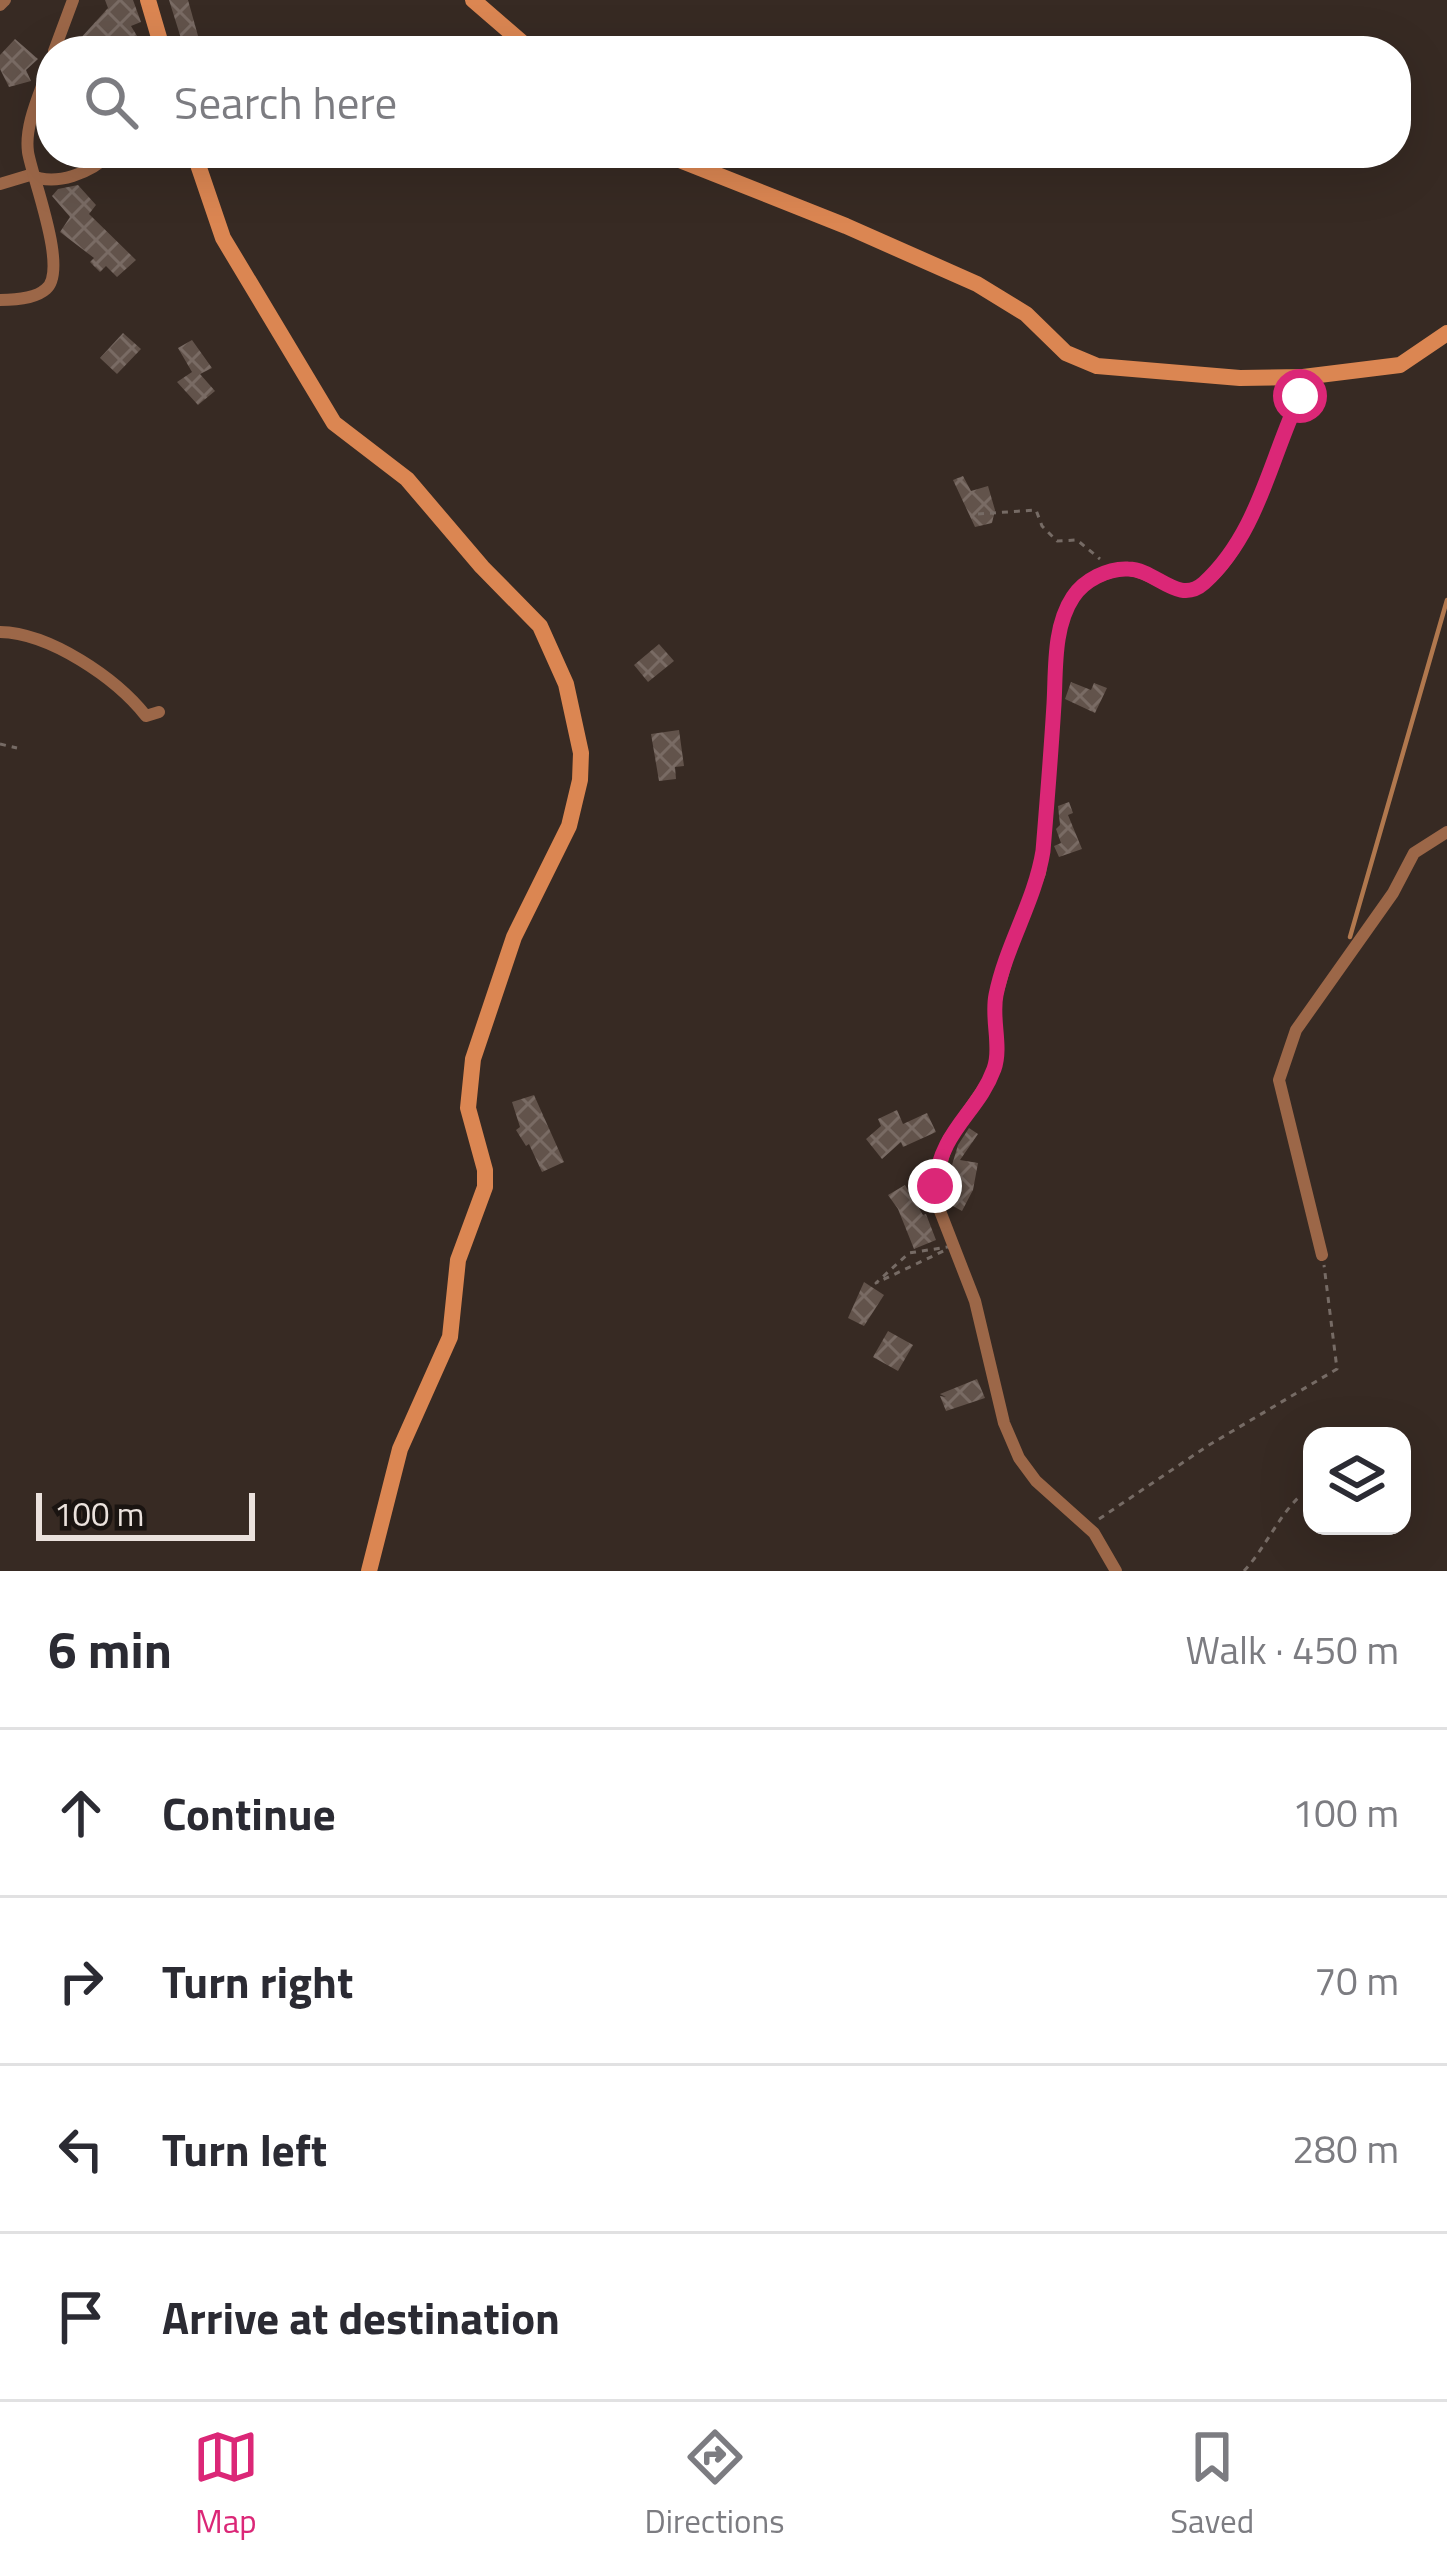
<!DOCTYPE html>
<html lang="en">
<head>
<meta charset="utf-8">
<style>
  body { margin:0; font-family:"Titillium Web",sans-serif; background:#f7f7f7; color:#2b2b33 }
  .controls { position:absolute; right:36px; bottom:36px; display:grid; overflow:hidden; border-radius:24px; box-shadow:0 12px 48px #0002 }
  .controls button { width:108px; height:108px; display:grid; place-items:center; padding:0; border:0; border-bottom:3px solid #e1e1e2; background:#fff; color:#2b2b33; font:60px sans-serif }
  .scale { position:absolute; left:36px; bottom:30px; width:219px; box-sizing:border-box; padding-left:12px; border:6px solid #ebe2dd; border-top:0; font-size:33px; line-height:42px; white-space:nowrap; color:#ebe2dd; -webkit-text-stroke:9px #1a1411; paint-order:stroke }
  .stop { position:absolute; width:36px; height:36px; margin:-27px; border:9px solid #db2777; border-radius:50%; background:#fff }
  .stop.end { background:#db2777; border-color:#fff; box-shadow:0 3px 12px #0008 }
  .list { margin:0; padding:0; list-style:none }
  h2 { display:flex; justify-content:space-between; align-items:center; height:156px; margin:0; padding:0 48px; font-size:51px }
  h2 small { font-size:39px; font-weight:400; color:#7c7c81 }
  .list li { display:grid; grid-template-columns:78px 1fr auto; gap:36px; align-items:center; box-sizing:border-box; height:168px; padding:0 48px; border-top:3px solid #e1e1e2 }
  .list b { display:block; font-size:45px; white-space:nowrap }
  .list em { font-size:39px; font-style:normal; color:#7c7c81 }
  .icon { flex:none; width:66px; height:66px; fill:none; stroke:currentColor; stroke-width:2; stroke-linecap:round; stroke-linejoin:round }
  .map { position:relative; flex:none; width:1447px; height:1571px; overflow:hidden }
  .search { position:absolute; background:#fff; box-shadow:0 12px 48px #0002; left:36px; right:36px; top:36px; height:132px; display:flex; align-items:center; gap:30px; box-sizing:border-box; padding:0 42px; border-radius:48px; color:#7c7c81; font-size:45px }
  .sheet { height:828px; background:#fff }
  nav { display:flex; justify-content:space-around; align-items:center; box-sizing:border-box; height:168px; border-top:3px solid #e1e1e2; background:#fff; font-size:33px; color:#7c7c81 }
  nav a { display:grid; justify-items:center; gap:6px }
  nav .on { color:#db2777 }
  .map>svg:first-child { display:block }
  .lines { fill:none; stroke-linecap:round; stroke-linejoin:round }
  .stream { stroke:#b1784e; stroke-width:4.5 }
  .building { fill:url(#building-cross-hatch) }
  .path { stroke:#766b65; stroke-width:3; stroke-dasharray:6 6; stroke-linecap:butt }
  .street { stroke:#9c6748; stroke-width:12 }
  .secondary { stroke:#db8652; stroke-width:16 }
  .route { stroke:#db2777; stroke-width:15 }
</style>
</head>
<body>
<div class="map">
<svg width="1447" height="1571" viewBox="0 0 1447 1571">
  <defs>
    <pattern id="building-cross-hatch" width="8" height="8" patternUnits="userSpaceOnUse" patternTransform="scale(3)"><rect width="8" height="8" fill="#62534b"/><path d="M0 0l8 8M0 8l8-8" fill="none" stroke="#796b64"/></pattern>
  </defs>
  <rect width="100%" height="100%" fill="#372a23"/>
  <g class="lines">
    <!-- stream -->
    <polyline class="stream" points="1350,937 1447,600"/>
  </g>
  <!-- building -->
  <g class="building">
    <polygon points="105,0 133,0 141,22 131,26 146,51 69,51 108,8"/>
    <polygon points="169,0 188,0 200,43 184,48"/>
    <polygon points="15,39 38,59 26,70 31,81 9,87 0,69 0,55"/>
    <polygon points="78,185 96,205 89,214 136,260 117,277 106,266 100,272 90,262 94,258 60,232 70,217 52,196 58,189"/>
    <polygon points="123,333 141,349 117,374 100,358"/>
    <polygon points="192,340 212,368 200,374 215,391 198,405 177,382 192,372 178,348"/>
    <polygon points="963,476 971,491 988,486 995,510 992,523 975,527 953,480"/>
    <polygon points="659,644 674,661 648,682 634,665"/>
    <polygon points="1071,682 1091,690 1094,683 1107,688 1095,713 1065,699"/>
    <polygon points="679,730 684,766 675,767 676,779 659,781 651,734"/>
    <polygon points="1069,802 1073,813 1068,815 1082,849 1059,857 1054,846 1061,843 1056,829 1060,825 1058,806"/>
    <polygon points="534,1095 564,1162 542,1172 529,1144 526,1146 516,1130 520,1127 512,1102"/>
    <polygon points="897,1110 903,1124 927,1113 936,1132 903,1147 901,1142 882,1159 866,1139 881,1126 878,1119"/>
    <polygon points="969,1128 978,1134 960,1160 978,1163 973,1190 962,1211 951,1205 959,1189 946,1185 958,1145"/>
    <polygon points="905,1185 923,1215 926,1214 936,1240 914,1249 898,1209 888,1195"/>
    <polygon points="864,1282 884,1295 864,1326 848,1318"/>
    <polygon points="888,1331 913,1345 898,1371 873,1357"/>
    <polygon points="977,1379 985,1398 946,1411 940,1396 946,1397 940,1394"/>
  </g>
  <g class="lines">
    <!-- path -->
    <g class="path">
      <polyline points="978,514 1036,510 1042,526 1057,541 1077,540 1100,559"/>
      <polyline points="0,744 17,748"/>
      <polygon points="954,1246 876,1283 909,1253"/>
      <polyline points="1099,1519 1209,1445 1337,1369 1324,1265"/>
      <path d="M1244 1571C1266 1547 1277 1518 1300 1496"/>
    </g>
    <!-- street -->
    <g class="street">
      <polyline points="0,5 5,0"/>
      <polyline points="54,51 73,0"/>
      <path d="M0 184 30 175C56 187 91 173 111 153"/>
      <path d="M0 300C14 300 35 299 46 289 69 270 32 178 28 152 24 122 43 88 51 60"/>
      <path d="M0 632C50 633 116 678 146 716L159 712"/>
      <polyline points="1322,1255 1279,1080 1296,1030 1393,893 1414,853 1447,832"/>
      <path d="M1116 1571 1094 1533 1036 1481 1019 1458 1004 1423 975 1301 940 1211 935 1186 948 1140 990 1079 996 1063 995 1001 1012 942 1040 873 1043 851C1048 803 1051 753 1054 704 1056 669 1053 627 1073 597 1082 583 1096 577 1111 572 1146 560 1171 601 1196 588 1248 562 1276 446 1300 396L1303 377"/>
    </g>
    <!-- secondary -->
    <g class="secondary">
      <polyline points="148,0 163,51"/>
      <polyline points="473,0 532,51"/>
      <polyline points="194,153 223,238 334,423 407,479 482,567 540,626 566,684 581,753 580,780 569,826 514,937 473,1059 468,1108 485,1170 485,1187 458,1260 450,1337 400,1449 369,1571"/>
      <polyline points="662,153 846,226 977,284 1026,314 1066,353 1097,366 1240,378 1303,377 1400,365 1447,333"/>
    </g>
  </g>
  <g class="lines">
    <!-- route -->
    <path class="route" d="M935 1186C940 1130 978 1113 994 1069 1002 1046 991 1019 996 995 1006 945 1035 901 1043 851 1047 803 1051 753 1054 704 1056 670 1053 627 1073 597 1084 580 1108 568 1128 569 1156 569 1178 606 1204 583 1258 534 1270 459 1300 396"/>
  </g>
</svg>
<div class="controls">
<button><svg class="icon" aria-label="layers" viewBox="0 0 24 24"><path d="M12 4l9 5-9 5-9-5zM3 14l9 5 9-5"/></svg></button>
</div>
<div class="scale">100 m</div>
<div class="stop" style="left:1300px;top:396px"></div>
<div class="stop end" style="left:935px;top:1186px"></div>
<div class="search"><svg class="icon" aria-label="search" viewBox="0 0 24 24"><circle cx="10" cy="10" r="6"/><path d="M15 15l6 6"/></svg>Search here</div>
</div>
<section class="sheet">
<h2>6 min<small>Walk · 450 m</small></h2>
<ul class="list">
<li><svg class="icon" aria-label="ahead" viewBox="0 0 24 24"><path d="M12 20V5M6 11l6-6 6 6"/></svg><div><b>Continue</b></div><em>100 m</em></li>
<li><svg class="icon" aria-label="right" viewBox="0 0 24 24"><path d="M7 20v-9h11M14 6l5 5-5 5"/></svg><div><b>Turn right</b></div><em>70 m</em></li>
<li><svg class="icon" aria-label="left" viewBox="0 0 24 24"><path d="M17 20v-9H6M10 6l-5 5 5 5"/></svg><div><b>Turn left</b></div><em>280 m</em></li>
<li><svg class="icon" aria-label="arrive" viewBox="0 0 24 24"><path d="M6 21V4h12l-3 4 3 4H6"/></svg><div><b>Arrive at destination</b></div></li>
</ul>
</section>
<nav>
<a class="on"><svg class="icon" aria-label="map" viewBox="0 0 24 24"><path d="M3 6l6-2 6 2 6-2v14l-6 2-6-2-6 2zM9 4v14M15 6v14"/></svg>Map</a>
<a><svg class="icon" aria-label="directions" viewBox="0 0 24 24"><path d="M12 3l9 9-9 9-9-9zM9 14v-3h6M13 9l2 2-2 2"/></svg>Directions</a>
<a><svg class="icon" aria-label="saved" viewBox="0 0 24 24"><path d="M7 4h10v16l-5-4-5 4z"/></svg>Saved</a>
</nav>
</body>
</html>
